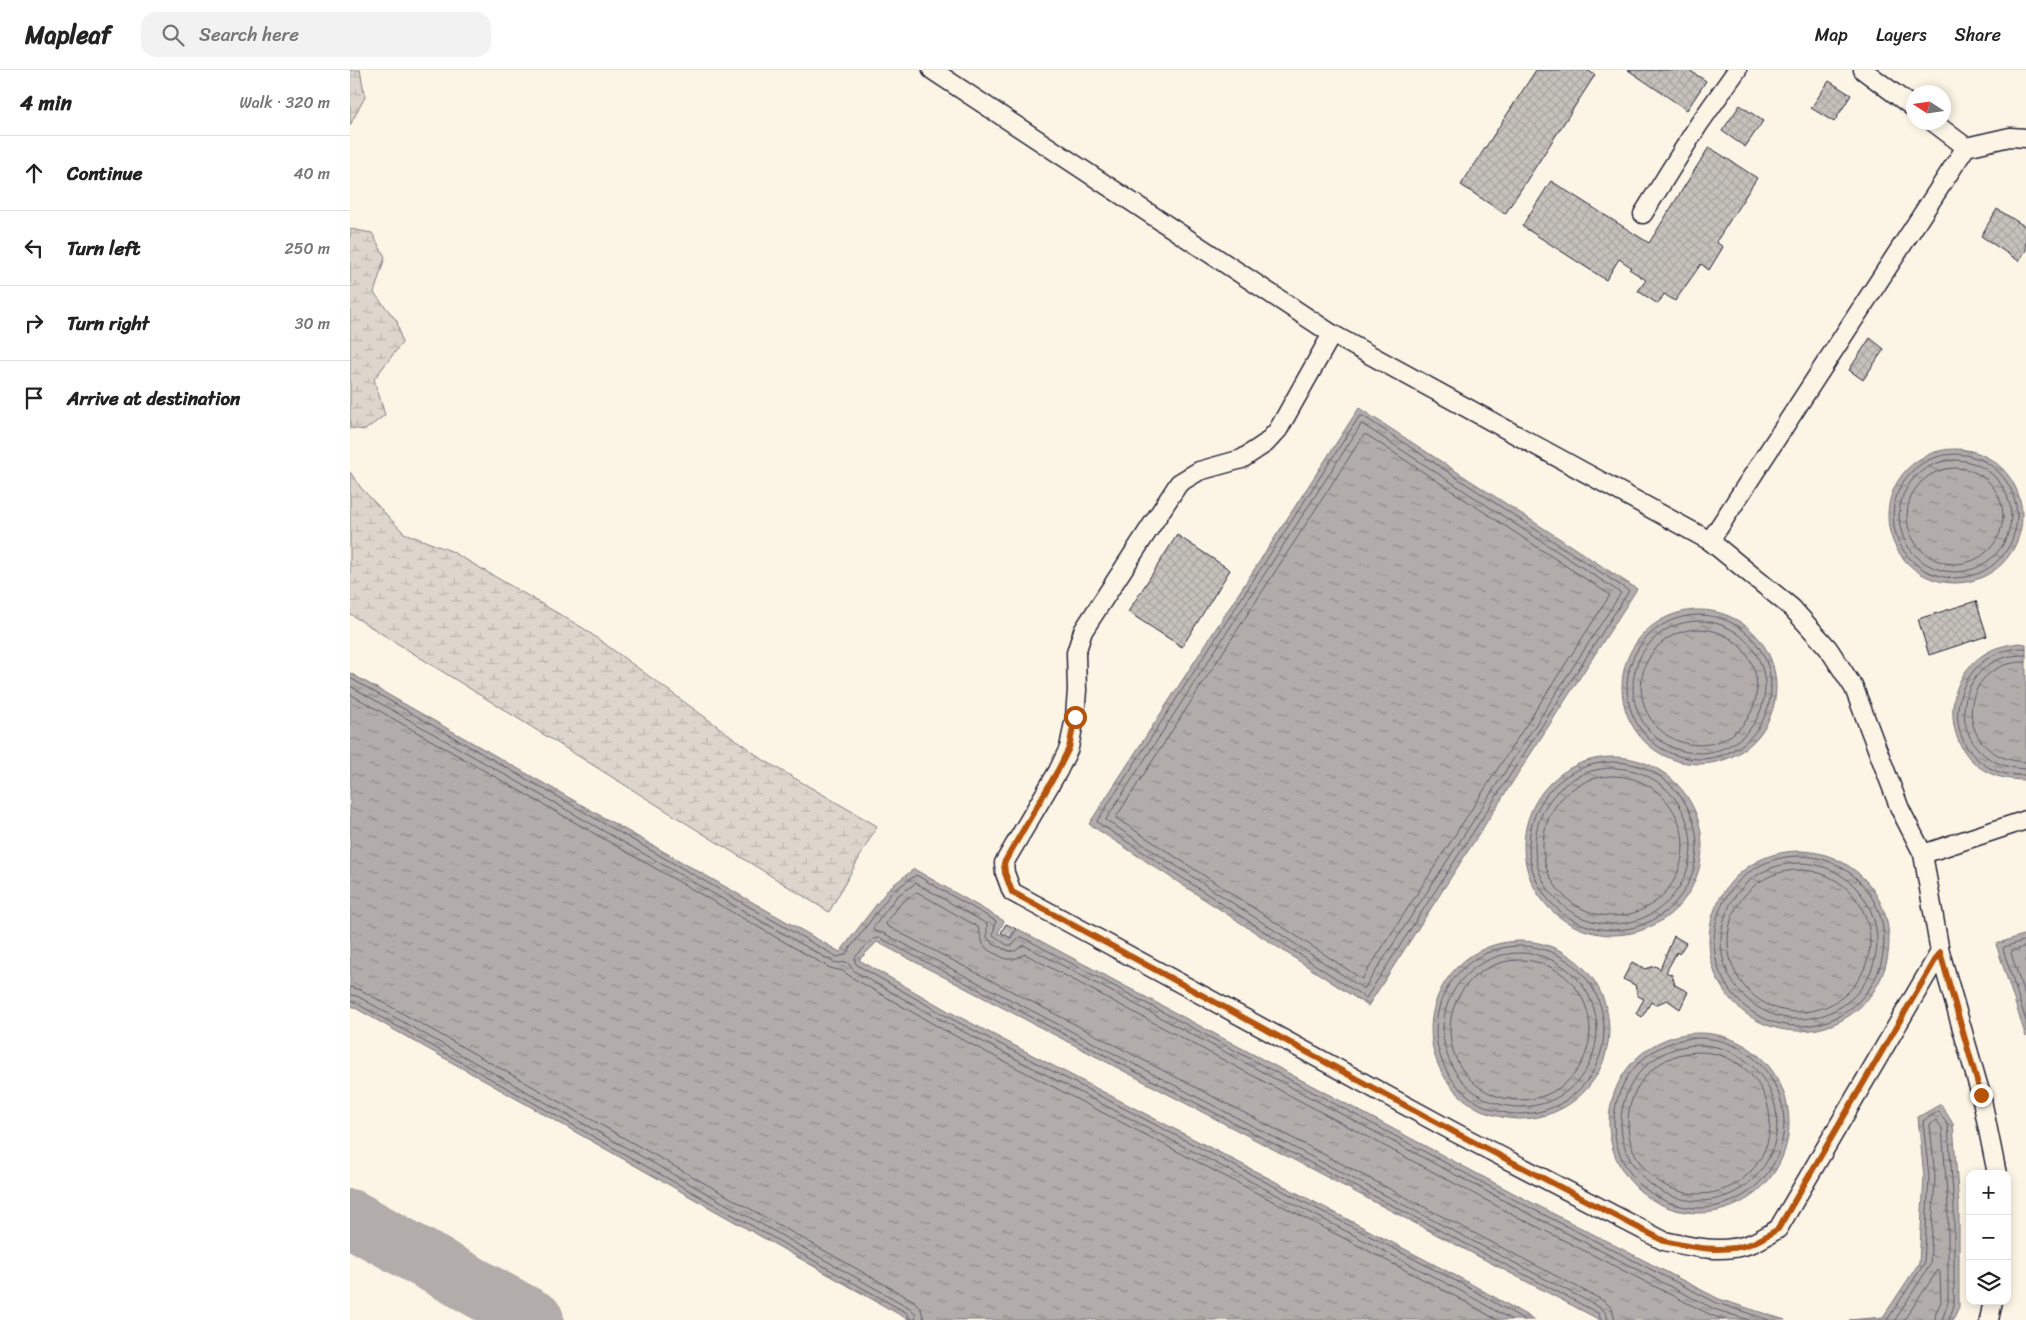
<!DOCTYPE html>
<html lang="en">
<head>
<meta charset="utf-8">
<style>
  body { margin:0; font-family:Sriracha,sans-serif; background:#f2f2f2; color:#222 }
  .controls { position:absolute; right:15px; bottom:15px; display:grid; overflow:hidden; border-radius:10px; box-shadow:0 2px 8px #0003 }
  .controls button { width:45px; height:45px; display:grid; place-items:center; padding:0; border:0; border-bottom:1px solid #e0e0e0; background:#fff; color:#222; font:25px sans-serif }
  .compass { position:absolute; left:1556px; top:15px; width:45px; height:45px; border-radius:50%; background:#fff; box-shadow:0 2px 8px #0003; rotate:282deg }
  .stop { position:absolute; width:15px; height:15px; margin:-11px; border:4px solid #b45309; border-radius:50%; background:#fff }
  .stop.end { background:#b45309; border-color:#fff; box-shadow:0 1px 5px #0008 }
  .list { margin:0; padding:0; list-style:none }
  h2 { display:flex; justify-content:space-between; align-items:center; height:65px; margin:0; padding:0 20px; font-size:21px }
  h2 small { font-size:16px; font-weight:400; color:#767676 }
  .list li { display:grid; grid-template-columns:32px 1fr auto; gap:15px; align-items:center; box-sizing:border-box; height:75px; padding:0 20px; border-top:1px solid #e0e0e0 }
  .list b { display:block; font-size:19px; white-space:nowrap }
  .list em { font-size:16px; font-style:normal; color:#767676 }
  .icon { flex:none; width:28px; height:28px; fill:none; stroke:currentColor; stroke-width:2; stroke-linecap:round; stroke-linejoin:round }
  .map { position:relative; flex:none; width:1676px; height:1250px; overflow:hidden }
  header { display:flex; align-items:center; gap:30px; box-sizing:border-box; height:70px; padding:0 25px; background:#fff; border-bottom:1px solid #e0e0e0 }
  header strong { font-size:24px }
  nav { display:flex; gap:28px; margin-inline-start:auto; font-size:18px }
  .search { width:350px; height:45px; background:#f2f2f2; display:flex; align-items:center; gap:12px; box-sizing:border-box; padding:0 18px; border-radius:15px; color:#767676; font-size:19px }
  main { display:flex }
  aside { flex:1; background:#fff }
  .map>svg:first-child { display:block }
  .wetland { fill:url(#wetland-marsh); stroke:#7f7c84 }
  .water { fill:url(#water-ripples); stroke:#78757e }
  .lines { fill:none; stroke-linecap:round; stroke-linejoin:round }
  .shore { stroke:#5c5a68; stroke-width:1 }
  .river { stroke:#b2adab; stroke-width:58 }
  .building { fill:url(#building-cross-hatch); stroke:#22223b }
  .lane-casing { stroke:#22223b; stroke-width:21 }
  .lane { stroke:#fcf5e5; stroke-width:18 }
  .route { stroke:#b45309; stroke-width:6 }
</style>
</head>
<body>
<header>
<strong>Mapleaf</strong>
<div class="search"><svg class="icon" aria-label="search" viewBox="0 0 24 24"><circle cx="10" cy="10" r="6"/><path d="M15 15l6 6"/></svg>Search here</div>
<nav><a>Map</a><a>Layers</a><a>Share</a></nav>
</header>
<main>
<aside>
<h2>4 min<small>Walk · 320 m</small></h2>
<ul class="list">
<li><svg class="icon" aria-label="ahead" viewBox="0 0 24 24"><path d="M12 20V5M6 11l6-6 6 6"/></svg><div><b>Continue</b></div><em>40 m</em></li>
<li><svg class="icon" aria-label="left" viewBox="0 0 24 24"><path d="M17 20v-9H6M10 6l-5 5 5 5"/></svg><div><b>Turn left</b></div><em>250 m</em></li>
<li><svg class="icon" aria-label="right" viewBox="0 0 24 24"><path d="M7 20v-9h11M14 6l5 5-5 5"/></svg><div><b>Turn right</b></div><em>30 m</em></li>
<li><svg class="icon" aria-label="arrive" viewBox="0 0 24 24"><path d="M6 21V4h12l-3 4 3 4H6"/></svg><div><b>Arrive at destination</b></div></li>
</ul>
</aside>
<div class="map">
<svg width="1676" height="1250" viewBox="0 0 1676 1250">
  <defs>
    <pattern id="wetland-marsh" width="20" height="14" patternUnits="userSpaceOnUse" patternTransform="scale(1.25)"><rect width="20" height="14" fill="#dcd6cc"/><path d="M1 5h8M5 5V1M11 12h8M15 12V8" fill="none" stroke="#bcb7b0"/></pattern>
    <pattern id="water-ripples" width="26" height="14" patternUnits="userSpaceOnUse" patternTransform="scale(1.25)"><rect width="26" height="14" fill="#b2adab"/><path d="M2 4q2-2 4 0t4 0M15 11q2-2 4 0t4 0" fill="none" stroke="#908c8c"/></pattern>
    <pattern id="building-cross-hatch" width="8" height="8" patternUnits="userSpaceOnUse" patternTransform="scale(1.25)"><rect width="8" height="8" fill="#c6c1bb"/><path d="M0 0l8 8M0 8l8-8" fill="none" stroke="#aaa6a2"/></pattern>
  </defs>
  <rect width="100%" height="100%" fill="#fcf5e5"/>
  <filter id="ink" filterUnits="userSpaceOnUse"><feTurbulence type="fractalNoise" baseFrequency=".02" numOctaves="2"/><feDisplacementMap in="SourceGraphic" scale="10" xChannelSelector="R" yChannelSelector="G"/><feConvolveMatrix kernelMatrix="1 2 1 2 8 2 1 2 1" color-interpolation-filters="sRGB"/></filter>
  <g filter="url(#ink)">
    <!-- wetland -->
    <g class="wetland">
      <polygon points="0,0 10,0 15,27 0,55"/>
      <polygon points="0,159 22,163 35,187 24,223 47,251 52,273 24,309 35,345 15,360 0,358"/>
      <polygon points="0,402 11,418 54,463 101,481 233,558 415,691 527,756 479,842 0,544"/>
    </g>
    <!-- water -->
    <g class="water">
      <polygon points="1009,338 1287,519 1018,936 739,754"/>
      <circle cx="1605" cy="446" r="67"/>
      <circle cx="1349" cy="617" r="77"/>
      <path d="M1669 573 1676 574V710C1659 710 1643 707 1629 697 1592 669 1595 609 1633 585 1644 577 1656 575 1669 573Z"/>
      <polygon points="0,603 490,882 539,818 564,799 654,851 648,863 660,870 668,859 1169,1126 1369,1229 1435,1250 1250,1250 527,872 509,890 600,942 1114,1210 1185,1250 559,1250 0,935"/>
      <circle cx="1263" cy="776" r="89"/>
      <circle cx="1449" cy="871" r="90"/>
      <polygon points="1676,864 1676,967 1646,874"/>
      <circle cx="1170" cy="960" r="89"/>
      <circle cx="1349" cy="1053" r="90"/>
      <polygon points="1591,1034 1603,1054 1609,1136 1609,1237 1603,1250 1499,1250 1533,1247 1569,1193 1574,1107 1568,1047"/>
    </g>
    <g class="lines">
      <!-- shore -->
      <g class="shore">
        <polygon points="1010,346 1013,346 1279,521 1016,928 747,752"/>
        <polygon points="1012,354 1271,523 1014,919 756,750"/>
        <polygon points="1014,365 1017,365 1260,525 1012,909 766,748"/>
        <circle cx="1605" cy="446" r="62"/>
        <circle cx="1605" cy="446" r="56"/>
        <circle cx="1605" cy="446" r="48"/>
        <circle cx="1349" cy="617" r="72"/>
        <circle cx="1349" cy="617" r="66"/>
        <circle cx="1349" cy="617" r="58"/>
        <path d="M1676 578C1605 576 1580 673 1646 701 1656 705 1666 705 1676 705"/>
        <path d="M1676 585C1598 582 1589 696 1676 699"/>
        <path d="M1676 592C1606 590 1600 689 1676 692"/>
        <polyline points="0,608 487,887 495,885 542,822 566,805 646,851 643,865 657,875 663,875 669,867 672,867 1167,1131 1367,1233 1419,1250"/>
        <polyline points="0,616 483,892 490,893 497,892 504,901 595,952 1109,1220 1162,1250"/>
        <polyline points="0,624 480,898 493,901 501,907 592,959 1105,1226 1147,1250"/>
        <circle cx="1263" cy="776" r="84"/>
        <circle cx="1263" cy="776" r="78"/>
        <circle cx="1263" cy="776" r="70"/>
        <circle cx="1449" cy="871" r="85"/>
        <circle cx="1449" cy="871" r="78"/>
        <circle cx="1449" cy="871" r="71"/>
        <polyline points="1676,870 1654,877 1653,879 1676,951"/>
        <polyline points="1676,876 1662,881 1661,883 1676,930"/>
        <circle cx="1170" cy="960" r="84"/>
        <circle cx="1170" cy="960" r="77"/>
        <circle cx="1170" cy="960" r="70"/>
        <polyline points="0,917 11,920 564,1231 571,1239 574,1250"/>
        <polyline points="0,925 7,926 560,1238 565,1243 566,1250"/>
        <polyline points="0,931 4,932 557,1243 560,1250"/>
        <circle cx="1349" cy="1053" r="85"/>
        <circle cx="1349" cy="1053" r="78"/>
        <circle cx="1349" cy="1053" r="71"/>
        <polyline points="1175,1250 1112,1214 598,947 507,895 505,892 505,887 523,869 530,868 1248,1243 1251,1250"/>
        <polyline points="1258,1250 1256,1243 1251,1238 533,863 524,861 523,858 547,826 566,813 637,854 637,867 643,874 659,881 665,881 674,875 1164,1136 1364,1239 1399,1250"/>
        <polyline points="1265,1250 1262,1238 1254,1231 537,856 536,853 552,832 567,822 628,857 633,874 638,880 656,889 664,889 675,884 1160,1143 1361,1245 1374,1250"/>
        <polyline points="1537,1250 1574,1194 1579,1107 1573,1051 1589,1041 1598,1056 1604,1136 1604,1235 1599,1250"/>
        <polyline points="1545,1250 1580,1195 1585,1107 1580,1055 1586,1050 1592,1058 1598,1136 1598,1233 1592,1250"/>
        <polyline points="1554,1250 1588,1200 1590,1202 1591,1232 1586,1242 1585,1250"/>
      </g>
      <!-- river -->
      <polyline class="river" points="0,1148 185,1250"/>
    </g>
    <!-- building -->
    <g class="building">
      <polygon points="1186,0 1237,0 1245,5 1155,144 1111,115"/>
      <polygon points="1278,0 1339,0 1356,11 1337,40"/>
      <polygon points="1479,11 1501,25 1484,52 1461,38"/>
      <polygon points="1390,35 1413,51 1395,77 1372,61"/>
      <polygon points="1359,77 1407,108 1366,172 1373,177 1359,200 1351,194 1325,231 1314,224 1308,234 1288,221 1296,210 1279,199 1281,197 1269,189 1256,210 1172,156 1201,111 1299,173"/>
      <polygon points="1647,139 1676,157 1676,180 1669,191 1631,166"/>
      <polygon points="1520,268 1534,279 1513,310 1499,300"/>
      <polygon points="827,465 880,500 832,577 778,542"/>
      <polygon points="1626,531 1637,566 1579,585 1568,549"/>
      <polygon points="656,854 666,859 660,868 651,863"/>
      <polygon points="1324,866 1336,873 1329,884 1327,882 1316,902 1322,905 1325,915 1338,922 1330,939 1317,930 1305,935 1301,932 1292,947 1286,943 1294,929 1288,926 1285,915 1273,909 1282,892 1295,899 1305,896 1310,899"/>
    </g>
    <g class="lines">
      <!-- lane casing -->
      <g class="lane-casing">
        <g id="lane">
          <polyline points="582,0 982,264 1360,471 1442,538 1478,578 1504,618 1550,739 1573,784 1590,882 1631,1025 1647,1104"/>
          <polyline points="1513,0 1564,38"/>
          <polyline points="1616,77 1660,67 1676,68"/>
          <polyline points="1293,144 1349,54 1387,0"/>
          <path d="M982 264 928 360 916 373 892 389 849 401 829 413 733 561 726 583 727 620 725 647 719 678 708 701 654 793 655 803 662 822 1106 1063 1314 1171C1341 1177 1372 1184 1400 1174 1409 1171 1419 1164 1428 1159L1590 882"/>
          <polyline points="1360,471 1616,77 1583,52"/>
          <polyline points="1573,784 1676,750"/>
          <polyline points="1639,1250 1643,1231"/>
        </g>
      </g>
      <!-- lane -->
      <use href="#lane" class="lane"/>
    </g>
  </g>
  <g class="lines" filter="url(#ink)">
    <!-- route -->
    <path class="route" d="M725 647 719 678 708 700 654 793 655 803 662 822 1106 1063 1314 1171C1341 1177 1372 1184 1400 1174 1409 1171 1419 1164 1428 1159L1590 882 1631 1025"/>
  </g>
</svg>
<div class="controls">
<button>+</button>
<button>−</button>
<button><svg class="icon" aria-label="layers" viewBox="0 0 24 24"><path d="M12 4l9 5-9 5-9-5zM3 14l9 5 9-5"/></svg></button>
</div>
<svg class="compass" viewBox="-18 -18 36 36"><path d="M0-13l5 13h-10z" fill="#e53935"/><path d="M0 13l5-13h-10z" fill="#767676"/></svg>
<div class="stop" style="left:725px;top:647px"></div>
<div class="stop end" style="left:1631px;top:1025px"></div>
</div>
</main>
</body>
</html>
